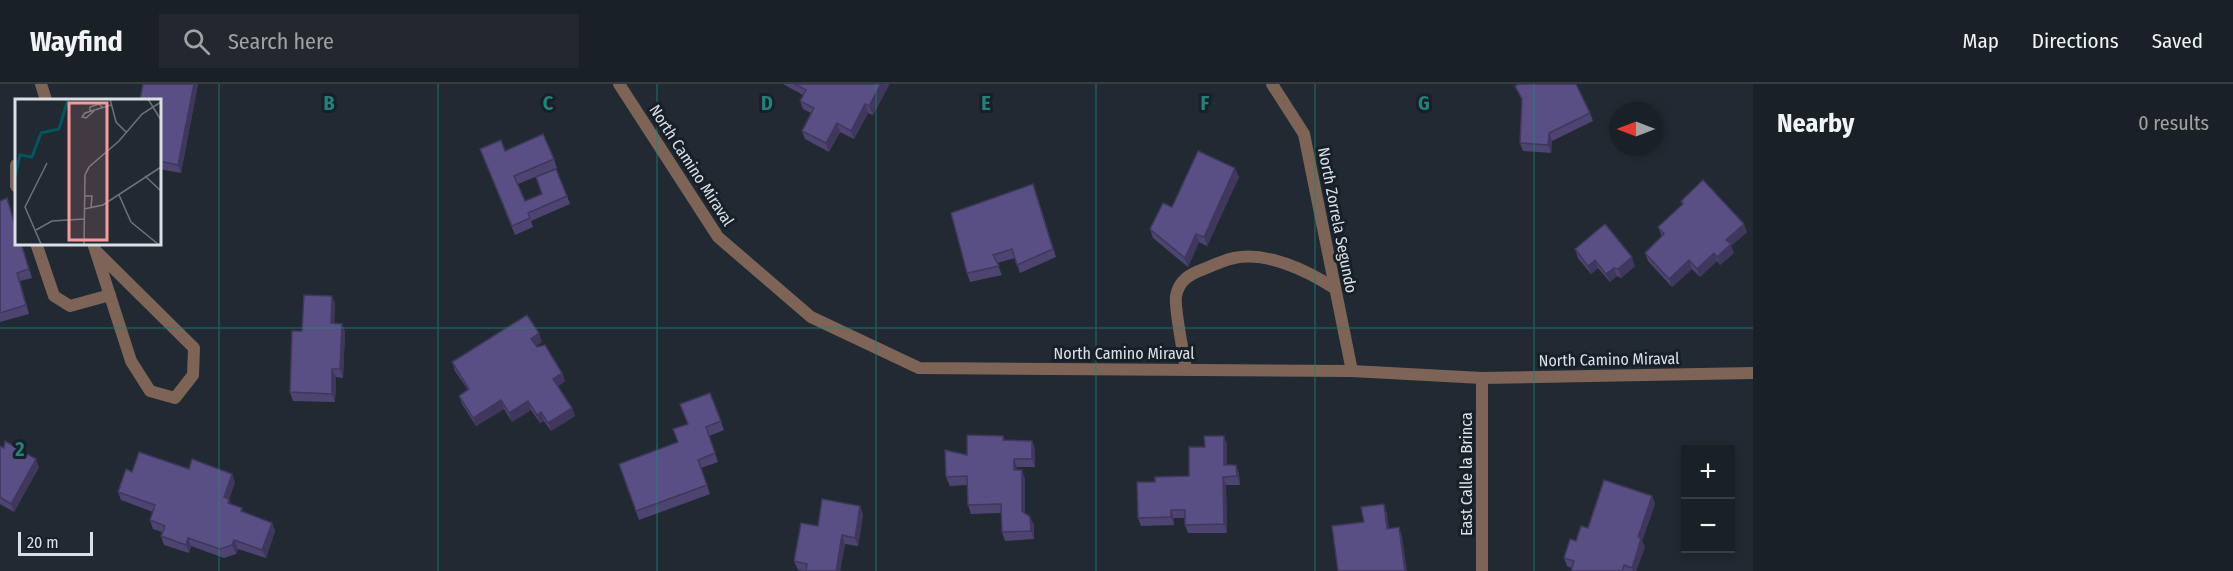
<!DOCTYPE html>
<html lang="en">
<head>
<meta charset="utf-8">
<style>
  body { margin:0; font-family:"Fira Sans Condensed",sans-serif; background:#22282e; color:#f1f3f6 }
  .controls { position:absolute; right:18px; bottom:18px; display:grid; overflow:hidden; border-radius:0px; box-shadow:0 3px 9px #0003 }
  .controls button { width:54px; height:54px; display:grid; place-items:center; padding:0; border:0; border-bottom:2px solid #373e43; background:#192026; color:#f1f3f6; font:30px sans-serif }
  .compass { position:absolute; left:1609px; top:18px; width:54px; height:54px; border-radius:50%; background:#192026; box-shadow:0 3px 9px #0003; rotate:270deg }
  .scale { position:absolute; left:18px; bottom:15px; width:75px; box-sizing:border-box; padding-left:6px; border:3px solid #dae0e5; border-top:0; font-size:16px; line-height:21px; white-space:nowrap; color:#dae0e5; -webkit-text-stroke:4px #172028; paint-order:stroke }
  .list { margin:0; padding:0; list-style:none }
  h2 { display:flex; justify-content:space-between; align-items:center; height:78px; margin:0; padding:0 24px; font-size:26px }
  h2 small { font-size:20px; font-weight:400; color:#9fa3a7 }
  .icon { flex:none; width:33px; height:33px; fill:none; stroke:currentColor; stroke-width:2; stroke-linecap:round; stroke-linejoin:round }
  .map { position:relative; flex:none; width:1753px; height:487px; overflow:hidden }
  header { display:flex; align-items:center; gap:36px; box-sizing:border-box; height:84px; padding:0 30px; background:#192026; border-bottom:2px solid #373e43 }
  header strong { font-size:28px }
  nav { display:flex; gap:33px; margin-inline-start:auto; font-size:21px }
  .search { width:420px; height:54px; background:#22282e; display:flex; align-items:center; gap:15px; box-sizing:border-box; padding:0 21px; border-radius:0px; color:#9fa3a7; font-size:22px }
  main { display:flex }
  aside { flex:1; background:#192026 }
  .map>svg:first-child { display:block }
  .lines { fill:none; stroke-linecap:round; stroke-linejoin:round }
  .lane { stroke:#7e6357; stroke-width:12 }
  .street { stroke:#7e6357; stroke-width:12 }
  .wall { fill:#4d4472 }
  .shaded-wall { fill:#3f375c }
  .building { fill:#5a4f84; stroke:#3f375c; stroke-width:1.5 }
  .grid { fill:none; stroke:#23817a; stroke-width:1.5; stroke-opacity:0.55 }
  .labels { text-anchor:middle; stroke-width:6; stroke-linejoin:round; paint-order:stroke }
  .street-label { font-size:16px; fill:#dae0e5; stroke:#172028 }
  .inset-river { fill:none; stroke:#04555e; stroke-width:3 }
  .inset-road { fill:none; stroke:#6b737a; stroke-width:1.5 }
  .view { fill:#f59b9d; fill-opacity:0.15; stroke:#f59b9d; stroke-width:3 }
  .inset-edge { fill:none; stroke:#dae0e5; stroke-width:3 }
  .grid-label { font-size:20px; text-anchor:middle; font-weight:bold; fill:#23817a; stroke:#172028; stroke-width:6; stroke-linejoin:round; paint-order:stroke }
</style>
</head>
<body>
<header>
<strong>Wayfind</strong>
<div class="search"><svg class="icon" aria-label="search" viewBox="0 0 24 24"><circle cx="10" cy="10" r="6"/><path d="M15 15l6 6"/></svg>Search here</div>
<nav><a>Map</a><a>Directions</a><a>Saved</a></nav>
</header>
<main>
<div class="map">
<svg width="1753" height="487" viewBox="0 0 1753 487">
  <rect width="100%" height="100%" fill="#212a32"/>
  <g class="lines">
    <!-- lane -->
    <g class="lane">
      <polyline points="16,81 16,102"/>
      <polyline points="36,159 54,212 70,222 110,211"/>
      <path d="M1186 286C1184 270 1174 225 1176 212 1179 196 1190 190 1204 185 1213 181 1224 176 1234 174 1267 167 1308 187 1334 204"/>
    </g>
    <!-- street -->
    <g class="street">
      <polyline points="41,0 46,16"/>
      <polyline points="619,0 718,153 811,233 919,284 1352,287 1482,294 1753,289"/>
      <polyline points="1272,0 1304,50 1352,287"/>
      <polyline points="93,159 131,277 150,307 175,314 193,291 194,264 96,167"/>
      <polyline points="1482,294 1482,487"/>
    </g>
  </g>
  <!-- wall -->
  <g class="wall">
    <polygon points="198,0 181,89 159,85 159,16"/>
    <polygon points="783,0 888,0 889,1 873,31 868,29 854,55 840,48 829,68 805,55 802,47 811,29 803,25 800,17 803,11"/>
    <polygon points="1515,2 1590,29 1593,37 1552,57 1551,69 1523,67 1520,59 1522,17"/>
    <polygon points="505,67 554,75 557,84 518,100 525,117 542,110 536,93 567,112 570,120 531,137 533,143 515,151 483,73"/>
    <polygon points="1239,93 1207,162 1199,158 1188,183 1153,154 1150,145 1172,123"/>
    <polygon points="1036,108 1056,173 1020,189 1015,174 997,179 1002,191 970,198 967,189"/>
    <polygon points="0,117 10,123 32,194 20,197 29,230 0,238"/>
    <polygon points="1681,117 1747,148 1731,162 1734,169 1720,181 1717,177 1700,193 1692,185 1672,203 1648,177 1645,169 1662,153 1658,143 1682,121"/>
    <polygon points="1575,165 1635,182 1621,194 1617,192 1610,198 1598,184 1591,190 1578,174"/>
    <polygon points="332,212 335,220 334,239 342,240 345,248 343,294 336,293 335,318 293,317 290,308 302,247"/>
    <polygon points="542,258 536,262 562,289 565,297 558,302 572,324 575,332 551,347 544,337 540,339 531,326 512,338 504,325 476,342 462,320 459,312 468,306 455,287 452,278"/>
    <polygon points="710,309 724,346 709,352 718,378 701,384 710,410 639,436 619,380 677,359 688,340"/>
    <polygon points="1003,352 1005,356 1032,357 1035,365 1035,383 1017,383 1017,386 1025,395 1025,429 1030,433 1034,441 1034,455 1005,457 1002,448 1001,429 971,430 968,421 967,401 950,402 946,393 967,371"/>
    <polygon points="1227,360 1227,381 1236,381 1239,390 1240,401 1226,401 1227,449 1188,449 1185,441 1185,434 1174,434 1174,441 1141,442 1138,434 1155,398 1189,392 1205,363"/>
    <polygon points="0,362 39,383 14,428 0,420"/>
    <polygon points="189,385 232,390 235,398 229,415 231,420 244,428 272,439 275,447 266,474 238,465 236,470 224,474 191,462 189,469 164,461 161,452 162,448 153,445 150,436 153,428 121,416 118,408"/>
    <polygon points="1652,412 1655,420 1642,457 1645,463 1636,487 1571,487 1572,484 1567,482 1564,474 1588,444"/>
    <polygon points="860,422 863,431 858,462 845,460 840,487 804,487 798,486 794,477 818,442"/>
  </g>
  <!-- shaded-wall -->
  <g class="shaded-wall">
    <polygon points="194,0 198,0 181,89 178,81"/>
    <polygon points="881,0 889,1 873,31 869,22"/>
    <polygon points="865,20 868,29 854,55 851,47"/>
    <polygon points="837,39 840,48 829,68 826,59"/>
    <polygon points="1549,49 1552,57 1551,69 1548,61"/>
    <polygon points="1235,84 1239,93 1207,162 1204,153"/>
    <polygon points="1744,140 1747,148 1731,162 1734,169 1720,181 1717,173 1726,156"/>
    <polygon points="1196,150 1199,158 1188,183 1185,174"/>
    <polygon points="1714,169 1717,177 1700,193 1697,185"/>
    <polygon points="1632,173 1635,182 1621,194 1618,185"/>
    <polygon points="1595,176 1598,184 1591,190 1588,182"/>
    <polygon points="1689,176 1692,185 1672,203 1669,195"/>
    <polygon points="1614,184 1617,192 1610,198 1606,190"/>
    <polygon points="332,212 335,220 334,248 331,239"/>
    <polygon points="342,240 345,248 343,294 340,285"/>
    <polygon points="539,249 542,258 534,263 531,255"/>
    <polygon points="332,285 336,293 335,318 332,310"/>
    <polygon points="562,289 565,297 556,303 553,295"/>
    <polygon points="501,316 504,325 476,342 473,334"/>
    <polygon points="528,317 531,326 512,338 509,329"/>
    <polygon points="572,324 575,332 551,347 548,339"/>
    <polygon points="541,328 544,337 540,339 537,331"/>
    <polygon points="1224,352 1227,360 1227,390 1224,381"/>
    <polygon points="1032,357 1035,365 1035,383 1032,375"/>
    <polygon points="36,375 39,383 14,428 11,420"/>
    <polygon points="1014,375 1017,383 1017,395 1014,386"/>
    <polygon points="1236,381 1239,390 1240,401 1237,392"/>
    <polygon points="1022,386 1025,395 1025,435 1022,427"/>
    <polygon points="232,390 235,398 229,415 232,423 224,413"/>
    <polygon points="1223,393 1226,401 1227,449 1224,440"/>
    <polygon points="1652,412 1655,420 1642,457 1645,463 1636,487 1633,487 1632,484 1638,453"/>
    <polygon points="1384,420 1387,429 1390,453 1387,445"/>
    <polygon points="860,422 863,431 858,462 855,454"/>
    <polygon points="1171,426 1174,434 1174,441 1171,433"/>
    <polygon points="1030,433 1034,441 1034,455 1031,447"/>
    <polygon points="272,439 275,447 266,474 262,466"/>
    <polygon points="1399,443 1402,452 1407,487 1405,487"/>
    <polygon points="842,451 845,460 840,487 836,487"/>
    <polygon points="188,454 191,462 189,469 186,461"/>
    <polygon points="234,456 238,465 236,470 232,461"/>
  </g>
  <!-- building -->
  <g class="building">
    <polygon points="143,0 194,0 178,81 159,77 159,16 140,16"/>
    <polygon points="795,0 881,0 869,22 865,20 851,47 837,39 826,59 802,47 814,24 800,17 806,6"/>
    <polygon points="1519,0 1576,0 1590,29 1549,49 1548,61 1520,59 1522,15 1515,2"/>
    <polygon points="543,50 554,75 514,92 525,117 542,110 536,93 556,85 567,112 528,129 530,134 512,142 480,65 501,56 505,67"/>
    <polygon points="1198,67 1235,84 1204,153 1196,150 1185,174 1150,145 1163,119 1172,123"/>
    <polygon points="1703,96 1744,140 1726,156 1731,160 1717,173 1714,169 1697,185 1689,176 1669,195 1645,169 1664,150 1658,143 1683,120 1681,117"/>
    <polygon points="1033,100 1053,165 1017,181 1012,165 993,171 999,182 967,189 951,129"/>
    <polygon points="7,114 16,145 16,159 21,159 29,185 17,189 26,221 0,229 0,117"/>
    <polygon points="1605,140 1632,173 1618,185 1614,184 1606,190 1595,176 1588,182 1575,165"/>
    <polygon points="304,211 332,212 331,239 342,240 340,285 332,285 332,310 290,308 292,247 302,247"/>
    <polygon points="527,231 539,249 531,255 537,263 545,261 562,289 553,295 572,324 548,339 541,328 537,331 528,317 509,329 501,316 473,334 459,312 469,305 452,278"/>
    <polygon points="710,309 721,337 706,343 715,369 698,376 707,401 636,427 619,380 678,358 673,345 688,340 680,320"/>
    <polygon points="967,351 1003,352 1003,356 1032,357 1032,375 1014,375 1014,386 1022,386 1022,427 1030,433 1031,447 1002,448 1001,420 968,421 967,392 946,393 945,366 967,371"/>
    <polygon points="1204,352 1224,352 1224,381 1236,381 1237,392 1223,393 1224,440 1185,441 1185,426 1171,426 1171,433 1138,434 1137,398 1155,398 1155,393 1189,392 1189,363 1205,363"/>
    <polygon points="5,357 36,375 11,420 0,413 0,362 4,364"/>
    <polygon points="139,368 189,385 192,375 232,390 224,413 229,415 228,419 242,424 241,427 272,439 262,466 234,456 232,461 220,465 188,454 186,461 161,452 165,442 150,436 155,421 118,408 126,385 132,388"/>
    <polygon points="1604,396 1652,412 1638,453 1641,455 1632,484 1624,481 1622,487 1571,487 1574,477 1564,474 1570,455 1576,457 1581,442 1588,444"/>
    <polygon points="822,415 860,422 855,454 842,451 836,487 806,487 807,480 794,477 801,439 818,442"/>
    <polygon points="1384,420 1387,445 1399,443 1405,487 1338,487 1332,442 1364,438 1361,423"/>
  </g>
  <!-- grid -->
  <path class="grid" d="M219 0V487M438 0V487M657 0V487M876 0V487M1096 0V487M1315 0V487M1534 0V487M0 244H1753"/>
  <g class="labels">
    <!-- street labels -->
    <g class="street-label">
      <text transform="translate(692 81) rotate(57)" y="6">North Camino Miraval</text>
      <text transform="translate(1338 136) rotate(79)" y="6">North Zorrela Segundo</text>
      <text x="1124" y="275">North Camino Miraval</text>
      <text transform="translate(1609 275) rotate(-1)" y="6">North Camino Miraval</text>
      <text transform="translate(1466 390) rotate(-90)" y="6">East Calle la Brinca</text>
    </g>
  </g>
  <!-- overview -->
  <g transform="translate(15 15)">
    <rect width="146" height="146" fill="#212a32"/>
    <path class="inset-river" d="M0 77 5 56 17 58 26 34 44 30 53 0"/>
    <path class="inset-road" d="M95 0 101 23 111 33M133 0 146 21M79 12 71 19 67 18 70 14 96 6M75 13V8L84 5 88 9M130 77 146 92M104 96 116 123 143 145M69 97H77L76 109M69 110 88 106 146 68M21 131 37 122 69 120M26 145 10 108 32 64M69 145 70 76 74 68 104 42 127 15 146 3"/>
    <path class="view" d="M54 4H92V141H54Z"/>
    <rect width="146" height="146" class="inset-edge"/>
  </g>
  <g class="grid-label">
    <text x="329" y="26">B</text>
    <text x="548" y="26">C</text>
    <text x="767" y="26">D</text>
    <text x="986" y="26">E</text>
    <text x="1205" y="26">F</text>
    <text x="1424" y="26">G</text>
    <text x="20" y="372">2</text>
  </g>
</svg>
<div class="controls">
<button>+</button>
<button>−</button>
</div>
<svg class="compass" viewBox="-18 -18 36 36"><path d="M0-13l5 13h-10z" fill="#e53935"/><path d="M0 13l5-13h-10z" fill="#9fa3a7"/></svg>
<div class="scale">20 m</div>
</div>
<aside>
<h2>Nearby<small>0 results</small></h2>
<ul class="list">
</ul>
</aside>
</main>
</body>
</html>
